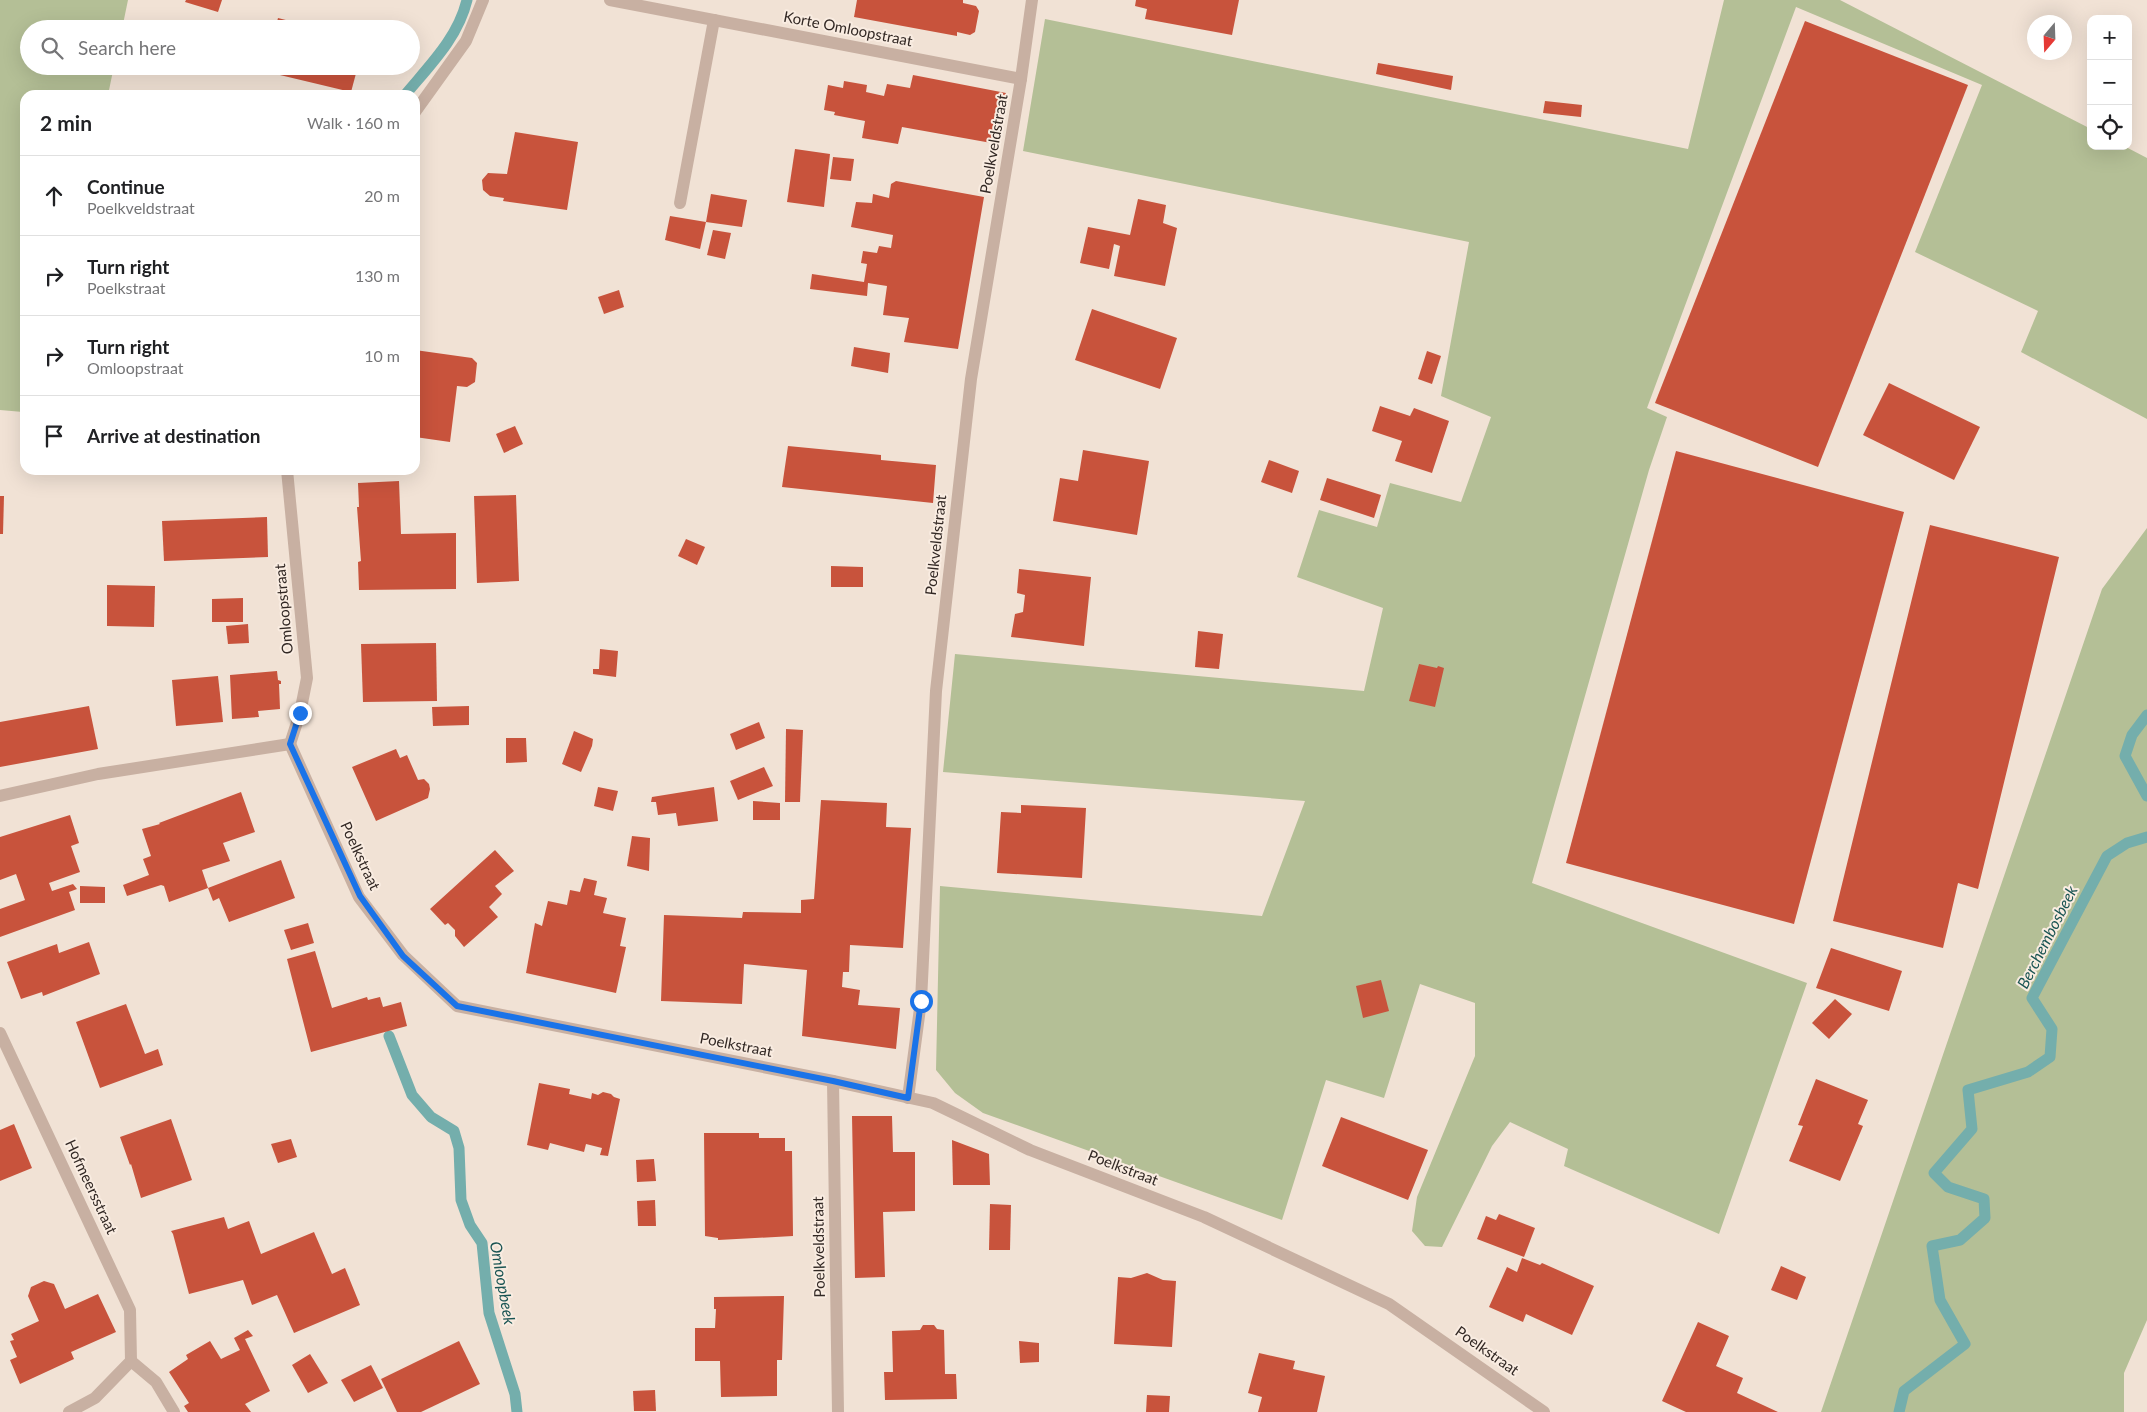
<!DOCTYPE html>
<html lang="en">
<head>
<meta charset="utf-8">
<style>
  body { margin:0; font-family:Lato,sans-serif; background:#f2f2f2; color:#202124 }
  .controls { position:absolute; right:15px; top:15px; display:grid; overflow:hidden; border-radius:10px; box-shadow:0 5px 20px #0002 }
  .controls button { width:45px; height:45px; display:grid; place-items:center; padding:0; border:0; border-bottom:1px solid #e0e0e0; background:#fff; color:#202124; font:25px sans-serif }
  .compass { position:absolute; left:2027px; top:15px; width:45px; height:45px; border-radius:50%; background:#fff; box-shadow:0 5px 20px #0002; rotate:199deg }
  .stop { position:absolute; width:15px; height:15px; margin:-11px; border:4px solid #1a73e8; border-radius:50%; background:#fff }
  .stop.end { background:#1a73e8; border-color:#fff; box-shadow:0 1px 5px #0008 }
  .list { margin:0; padding:0; list-style:none }
  h2 { display:flex; justify-content:space-between; align-items:center; height:65px; margin:0; padding:0 20px; font-size:21px }
  h2 small { font-size:16px; font-weight:400; color:#757577 }
  .list li { display:grid; grid-template-columns:32px 1fr auto; gap:15px; align-items:center; box-sizing:border-box; height:80px; padding:0 20px; border-top:1px solid #e0e0e0 }
  .list b { display:block; font-size:19px; white-space:nowrap }
  .list p { margin:0; font-size:16px; white-space:nowrap; color:#757577 }
  .list em { font-size:16px; font-style:normal; color:#757577 }
  .icon { flex:none; width:28px; height:28px; fill:none; stroke:currentColor; stroke-width:2; stroke-linecap:round; stroke-linejoin:round }
  .map { position:relative; flex:none; width:2147px; height:1412px; overflow:hidden }
  .search { position:absolute; background:#fff; box-shadow:0 5px 20px #0002; left:20px; top:20px; width:400px; height:55px; display:flex; align-items:center; gap:12px; box-sizing:border-box; padding:0 18px; border-radius:28px; color:#757577; font-size:19px }
  .panel { position:absolute; background:#fff; box-shadow:0 5px 20px #0002; left:20px; top:90px; width:400px; height:385px; border-radius:15px }
  .map>svg:first-child { display:block }
  .green { fill:#b4bf96 }
  .lines { fill:none; stroke-linecap:round; stroke-linejoin:round }
  .stream { stroke:#74aeac; stroke-width:11 }
  .building { fill:#c8533c }
  .service { stroke:#c8b0a2; stroke-width:12 }
  .minor { stroke:#c8b0a2; stroke-width:12 }
  .route { stroke:#1a73e8; stroke-width:6 }
  .labels { text-anchor:middle; stroke-width:4; stroke-linejoin:round; paint-order:stroke }
  .street-label { font-size:15px; fill:#322824; stroke:#f9ece1 }
  .water-label { font-size:16px; font-style:italic; fill:#1a5453; stroke:#f9ece1 }
</style>
</head>
<body>
<div class="map">
<svg width="2147" height="1412" viewBox="0 0 2147 1412">
  <rect width="100%" height="100%" fill="#f1e2d5"/>
  <!-- green -->
  <g class="green">
    <polygon points="0,0 128,0 122,29 29,29 29,66 114,66 108,95 25,95 25,403 23,412 0,410"/>
    <polygon points="1724,0 1840,0 2091,129 2091,146 2124,146 2147,158 2147,419 2021,352 2038,311 1915,252 1982,85 1796,7 1647,408 1667,417 1649,470 1532,883 1807,983 1719,1234 1564,1166 1568,1149 1510,1122 1492,1146 1442,1247 1425,1246 1412,1231 1417,1197 1475,1056 1475,1003 1420,984 1384,1098 1326,1080 1282,1220 983,1113 955,1093 936,1070 940,886 1262,916 1305,801 943,772 955,654 1364,691 1383,608 1297,577 1319,510 1377,527 1390,483 1461,502 1491,417 1441,396 1469,242 1023,151 1045,19 1688,149"/>
    <polygon points="2147,528 2147,1320 2124,1373 2124,1412 1821,1412 2102,589"/>
  </g>
  <g class="lines">
    <!-- stream -->
    <g class="stream">
      <path d="M405 95C429 66 458 38 467 0"/>
      <polyline points="2147,715 2132,735 2125,756 2147,796"/>
      <polyline points="389,1036 412,1095 431,1117 454,1131 459,1148 461,1200 470,1225 482,1243 489,1313 515,1394 517,1412"/>
      <polyline points="1899,1412 1904,1391 1965,1344 1940,1300 1932,1246 1960,1240 1985,1218 1984,1199 1948,1187 1934,1173 1972,1129 1968,1090 2028,1072 2050,1057 2052,1029 2032,998 2107,856 2127,843 2147,837"/>
    </g>
  </g>
  <!-- building -->
  <g class="building">
    <polygon points="186,0 222,0 218,12 185,2"/>
    <polygon points="857,0 963,0 963,3 976,6 979,11 975,32 970,35 957,32 957,36 854,17"/>
    <polygon points="1136,0 1239,0 1232,35 1145,19 1147,9 1135,6"/>
    <polygon points="278,18 317,28 317,29 275,29"/>
    <polygon points="1805,21 1968,85 1818,467 1655,403"/>
    <polygon points="1378,63 1453,76 1451,90 1376,74"/>
    <polygon points="260,66 358,66 351,92 259,70"/>
    <polygon points="913,75 1006,93 997,144 902,127 898,144 862,138 865,121 834,115 835,112 824,110 828,85 843,88 844,81 867,85 866,92 884,96 887,84 910,88"/>
    <polygon points="1545,101 1582,105 1581,117 1543,113"/>
    <polygon points="515,132 578,142 567,210 503,201 504,198 490,196 483,190 482,180 488,173 507,174"/>
    <polygon points="795,149 830,154 824,207 787,202"/>
    <polygon points="833,157 854,159 851,181 830,179"/>
    <polygon points="896,181 984,197 958,349 904,342 909,318 883,315 887,286 868,283 867,296 810,289 812,274 864,282 867,264 861,263 863,251 877,253 879,246 891,248 893,235 851,227 856,202 872,203 873,194 889,198 891,184"/>
    <polygon points="711,194 747,200 742,227 706,222"/>
    <polygon points="1138,199 1166,205 1163,223 1177,228 1165,286 1114,276 1120,246 1114,244 1109,269 1080,263 1088,227 1130,235"/>
    <polygon points="670,216 706,222 700,249 665,240"/>
    <polygon points="713,230 731,233 725,259 707,255"/>
    <polygon points="619,290 624,307 604,314 598,297"/>
    <polygon points="1092,309 1177,338 1160,389 1075,360"/>
    <polygon points="854,347 890,353 888,373 851,366"/>
    <polygon points="415,350 472,358 477,363 475,382 467,387 457,386 450,442 415,437"/>
    <polygon points="1427,351 1441,356 1432,384 1418,379"/>
    <polygon points="1889,383 1980,427 1954,480 1863,435"/>
    <polygon points="1380,406 1410,416 1414,408 1449,421 1432,473 1395,461 1402,441 1372,431"/>
    <polygon points="515,426 523,444 504,453 496,434"/>
    <polygon points="788,446 881,455 881,460 936,465 933,503 782,487"/>
    <polygon points="1083,450 1149,461 1137,535 1053,521 1060,478 1078,481"/>
    <polygon points="1676,451 1904,512 1794,924 1566,863"/>
    <polygon points="1269,460 1299,471 1292,493 1261,482"/>
    <polygon points="1327,478 1381,495 1374,518 1320,500"/>
    <polygon points="399,481 401,534 456,533 456,589 359,590 358,562 361,561 357,507 359,507 358,483"/>
    <polygon points="516,495 519,581 477,583 474,496"/>
    <polygon points="0,496 4,496 3,534 0,534"/>
    <polygon points="267,517 268,557 164,561 162,521"/>
    <polygon points="1930,525 2059,557 1978,889 1958,883 1943,948 1833,921"/>
    <polygon points="686,539 705,547 697,565 678,556"/>
    <polygon points="831,566 863,567 863,587 831,587"/>
    <polygon points="1019,569 1091,577 1084,646 1011,637 1015,614 1023,612 1025,595 1017,593"/>
    <polygon points="107,585 155,586 154,627 107,626"/>
    <polygon points="243,598 243,622 212,622 212,599"/>
    <polygon points="248,624 249,643 228,644 226,626"/>
    <polygon points="1198,631 1223,634 1219,669 1195,667"/>
    <polygon points="436,643 437,701 363,702 361,644"/>
    <polygon points="600,649 618,651 616,677 593,674 593,669 599,669"/>
    <polygon points="1419,664 1437,668 1438,666 1444,668 1435,707 1409,701"/>
    <polygon points="277,671 278,680 281,681 281,684 279,684 280,709 258,711 259,717 232,719 230,675"/>
    <polygon points="218,676 223,722 176,726 172,680"/>
    <polygon points="89,706 98,749 0,767 0,722"/>
    <polygon points="469,706 469,725 433,726 432,707"/>
    <polygon points="759,722 765,738 736,750 730,734"/>
    <polygon points="786,729 803,730 800,802 785,802"/>
    <polygon points="574,731 593,739 592,746 581,772 562,764"/>
    <polygon points="506,738 526,738 527,762 506,763"/>
    <polygon points="396,749 400,758 407,755 418,780 424,779 429,784 430,789 428,798 376,821 352,767"/>
    <polygon points="764,767 773,786 738,800 730,781"/>
    <polygon points="598,787 618,791 613,811 594,806"/>
    <polygon points="714,787 718,821 678,826 676,813 658,815 656,802 651,802 652,797"/>
    <polygon points="241,792 255,832 223,843 230,861 202,870 208,888 169,902 164,886 161,885 127,896 123,885 149,875 143,859 151,856 142,829 160,824 159,823"/>
    <polygon points="821,800 887,803 886,827 911,828 903,948 850,945 849,972 843,972 842,987 860,990 858,1005 900,1008 896,1049 802,1036 807,970 744,964 742,1004 661,1001 664,915 742,918 743,912 801,913 801,900 814,899"/>
    <polygon points="753,801 780,803 780,820 753,820"/>
    <polygon points="1021,805 1086,808 1082,878 997,873 1001,812 1021,813"/>
    <polygon points="70,815 79,843 71,846 80,872 49,883 52,891 73,884 77,889 69,892 75,910 0,937 0,909 25,900 16,874 0,880 0,837"/>
    <polygon points="632,836 650,838 649,871 627,866"/>
    <polygon points="495,850 514,871 495,886 502,894 489,907 498,917 464,947 455,936 455,930 448,923 445,925 430,909"/>
    <polygon points="281,860 295,898 229,922 219,898 213,901 208,888"/>
    <polygon points="584,878 597,881 594,895 607,898 603,913 626,918 620,946 626,947 616,993 526,973 535,923 542,926 548,901 567,905 570,890 580,892"/>
    <polygon points="80,886 105,887 105,903 80,903"/>
    <polygon points="308,923 314,943 291,950 284,930"/>
    <polygon points="89,942 100,974 43,996 42,992 21,999 7,962 57,944 59,953"/>
    <polygon points="1831,948 1902,971 1889,1011 1816,988"/>
    <polygon points="315,951 332,1008 367,997 368,1000 380,997 383,1007 401,1002 407,1026 311,1052 287,959"/>
    <polygon points="1381,980 1389,1011 1363,1018 1356,986"/>
    <polygon points="1835,999 1852,1014 1829,1039 1812,1023"/>
    <polygon points="126,1004 145,1054 158,1049 163,1065 100,1088 76,1022"/>
    <polygon points="1816,1079 1868,1100 1858,1124 1863,1126 1840,1181 1789,1161 1803,1126 1798,1125"/>
    <polygon points="539,1083 570,1089 569,1094 591,1099 592,1093 598,1095 603,1092 611,1094 614,1097 620,1099 608,1156 600,1155 602,1148 586,1144 584,1152 550,1143 548,1150 527,1145"/>
    <polygon points="852,1116 892,1116 893,1152 915,1152 915,1211 883,1212 885,1277 855,1278"/>
    <polygon points="1341,1117 1428,1150 1408,1200 1322,1166"/>
    <polygon points="171,1119 192,1180 141,1198 131,1164 130,1165 120,1137"/>
    <polygon points="14,1124 32,1168 0,1181 0,1130"/>
    <polygon points="704,1133 759,1133 759,1138 785,1138 785,1151 792,1151 793,1236 718,1240 718,1238 705,1236"/>
    <polygon points="291,1139 297,1157 278,1163 271,1144"/>
    <polygon points="952,1140 989,1154 990,1185 953,1185"/>
    <polygon points="654,1159 656,1181 637,1182 636,1160"/>
    <polygon points="655,1200 656,1226 638,1226 637,1201"/>
    <polygon points="990,1204 1011,1205 1010,1250 989,1250"/>
    <polygon points="1499,1214 1535,1228 1524,1257 1477,1239 1486,1216 1496,1220"/>
    <polygon points="224,1217 228,1229 249,1221 261,1254 314,1232 332,1274 345,1268 360,1305 294,1333 277,1295 252,1305 243,1280 189,1294 173,1234 171,1231"/>
    <polygon points="1522,1258 1540,1265 1542,1263 1594,1286 1572,1335 1526,1314 1523,1322 1489,1307 1507,1267 1517,1272"/>
    <polygon points="1781,1266 1806,1277 1797,1300 1771,1290"/>
    <polygon points="1147,1273 1163,1280 1176,1281 1172,1347 1114,1344 1118,1277 1131,1278"/>
    <polygon points="44,1281 54,1284 65,1309 98,1294 116,1332 71,1352 74,1359 20,1384 10,1360 17,1357 10,1341 14,1340 11,1334 39,1321 28,1296 31,1287"/>
    <polygon points="784,1296 782,1360 777,1360 777,1396 721,1397 720,1361 695,1361 695,1328 715,1328 716,1309 714,1309 714,1297"/>
    <polygon points="1698,1322 1729,1336 1716,1366 1743,1378 1737,1393 1778,1412 1686,1412 1662,1401"/>
    <polygon points="923,1325 934,1325 937,1329 944,1330 945,1374 956,1374 957,1399 885,1400 884,1372 893,1372 892,1331 920,1330"/>
    <polygon points="248,1330 253,1336 245,1339 270,1391 245,1404 251,1412 188,1412 184,1406 189,1403 169,1372 188,1359 186,1355 210,1341 221,1359 240,1350 234,1338"/>
    <polygon points="459,1341 480,1384 421,1412 397,1412 381,1379"/>
    <polygon points="1019,1341 1039,1343 1039,1362 1020,1363"/>
    <polygon points="1259,1353 1295,1361 1293,1369 1325,1376 1317,1412 1258,1412 1262,1397 1248,1393"/>
    <polygon points="310,1354 328,1383 308,1393 292,1365"/>
    <polygon points="371,1365 383,1388 354,1402 341,1380"/>
    <polygon points="655,1390 656,1411 634,1411 633,1391"/>
    <polygon points="1147,1395 1170,1396 1169,1412 1146,1412"/>
  </g>
  <g class="lines">
    <!-- service -->
    <polyline class="service" points="680,203 714,20"/>
    <!-- minor -->
    <g class="minor">
      <polyline points="610,0 1021,79"/>
      <polyline points="415,112 466,41 483,0"/>
      <polyline points="287,470 307,678 300,713 290,744"/>
      <polyline points="290,744 359,897 403,955 457,1006 833,1081 933,1103 1030,1150 1204,1217 1389,1304 1544,1412"/>
      <polyline points="0,796 98,774 290,744"/>
      <polyline points="0,1033 130,1310 131,1361 95,1398 69,1412"/>
      <polyline points="833,1081 838,1412"/>
      <polyline points="908,1098 921,1001 936,691 971,379 1021,79 1032,0"/>
      <polyline points="131,1361 156,1382 174,1412"/>
    </g>
  </g>
  <g class="lines">
    <!-- route -->
    <polyline class="route" points="300,713 290,744 360,896 403,956 457,1006 833,1081 908,1098 921,1001"/>
  </g>
  <g class="labels">
    <!-- street labels -->
    <g class="street-label">
      <text transform="translate(848 29) rotate(11)" y="5">Korte Omloopstraat</text>
      <text transform="translate(994 144) rotate(-80)" y="5">Poelkveldstraat</text>
      <text transform="translate(936 545) rotate(-84)" y="5">Poelkveldstraat</text>
      <text transform="translate(284 609) rotate(-95)" y="5">Omloopstraat</text>
      <text transform="translate(360 856) rotate(65)" y="5">Poelkstraat</text>
      <text transform="translate(736 1045) rotate(11)" y="5">Poelkstraat</text>
      <text transform="translate(1123 1168) rotate(21)" y="5">Poelkstraat</text>
      <text transform="translate(91 1187) rotate(65)" y="5">Hofmeersstraat</text>
      <text transform="translate(819 1247) rotate(-91)" y="5">Poelkveldstraat</text>
      <text transform="translate(1487 1351) rotate(35)" y="5">Poelkstraat</text>
    </g>
    <!-- water labels -->
    <g class="water-label">
      <text transform="translate(2047 937) rotate(-63)" y="6">Berchembosbeek</text>
      <text transform="translate(503 1283) rotate(80)" y="6">Omloopbeek</text>
    </g>
  </g>
</svg>
<div class="controls">
<button>+</button>
<button>−</button>
<button><svg class="icon" aria-label="locate" viewBox="0 0 24 24"><circle cx="12" cy="12" r="6"/><path d="M12 2v4M12 18v4M2 12h4M18 12h4"/></svg></button>
</div>
<svg class="compass" viewBox="-18 -18 36 36"><path d="M0-13l5 13h-10z" fill="#e53935"/><path d="M0 13l5-13h-10z" fill="#757577"/></svg>
<div class="stop" style="left:921px;top:1001px"></div>
<div class="stop end" style="left:300px;top:713px"></div>
<div class="search"><svg class="icon" aria-label="search" viewBox="0 0 24 24"><circle cx="10" cy="10" r="6"/><path d="M15 15l6 6"/></svg>Search here</div>
<section class="panel">
<h2>2 min<small>Walk · 160 m</small></h2>
<ul class="list">
<li><svg class="icon" aria-label="ahead" viewBox="0 0 24 24"><path d="M12 20V5M6 11l6-6 6 6"/></svg><div><b>Continue</b><p>Poelkveldstraat</p></div><em>20 m</em></li>
<li><svg class="icon" aria-label="right" viewBox="0 0 24 24"><path d="M7 20v-9h11M14 6l5 5-5 5"/></svg><div><b>Turn right</b><p>Poelkstraat</p></div><em>130 m</em></li>
<li><svg class="icon" aria-label="right" viewBox="0 0 24 24"><path d="M7 20v-9h11M14 6l5 5-5 5"/></svg><div><b>Turn right</b><p>Omloopstraat</p></div><em>10 m</em></li>
<li><svg class="icon" aria-label="arrive" viewBox="0 0 24 24"><path d="M6 21V4h12l-3 4 3 4H6"/></svg><div><b>Arrive at destination</b></div></li>
</ul>
</section>
</div>
</body>
</html>
